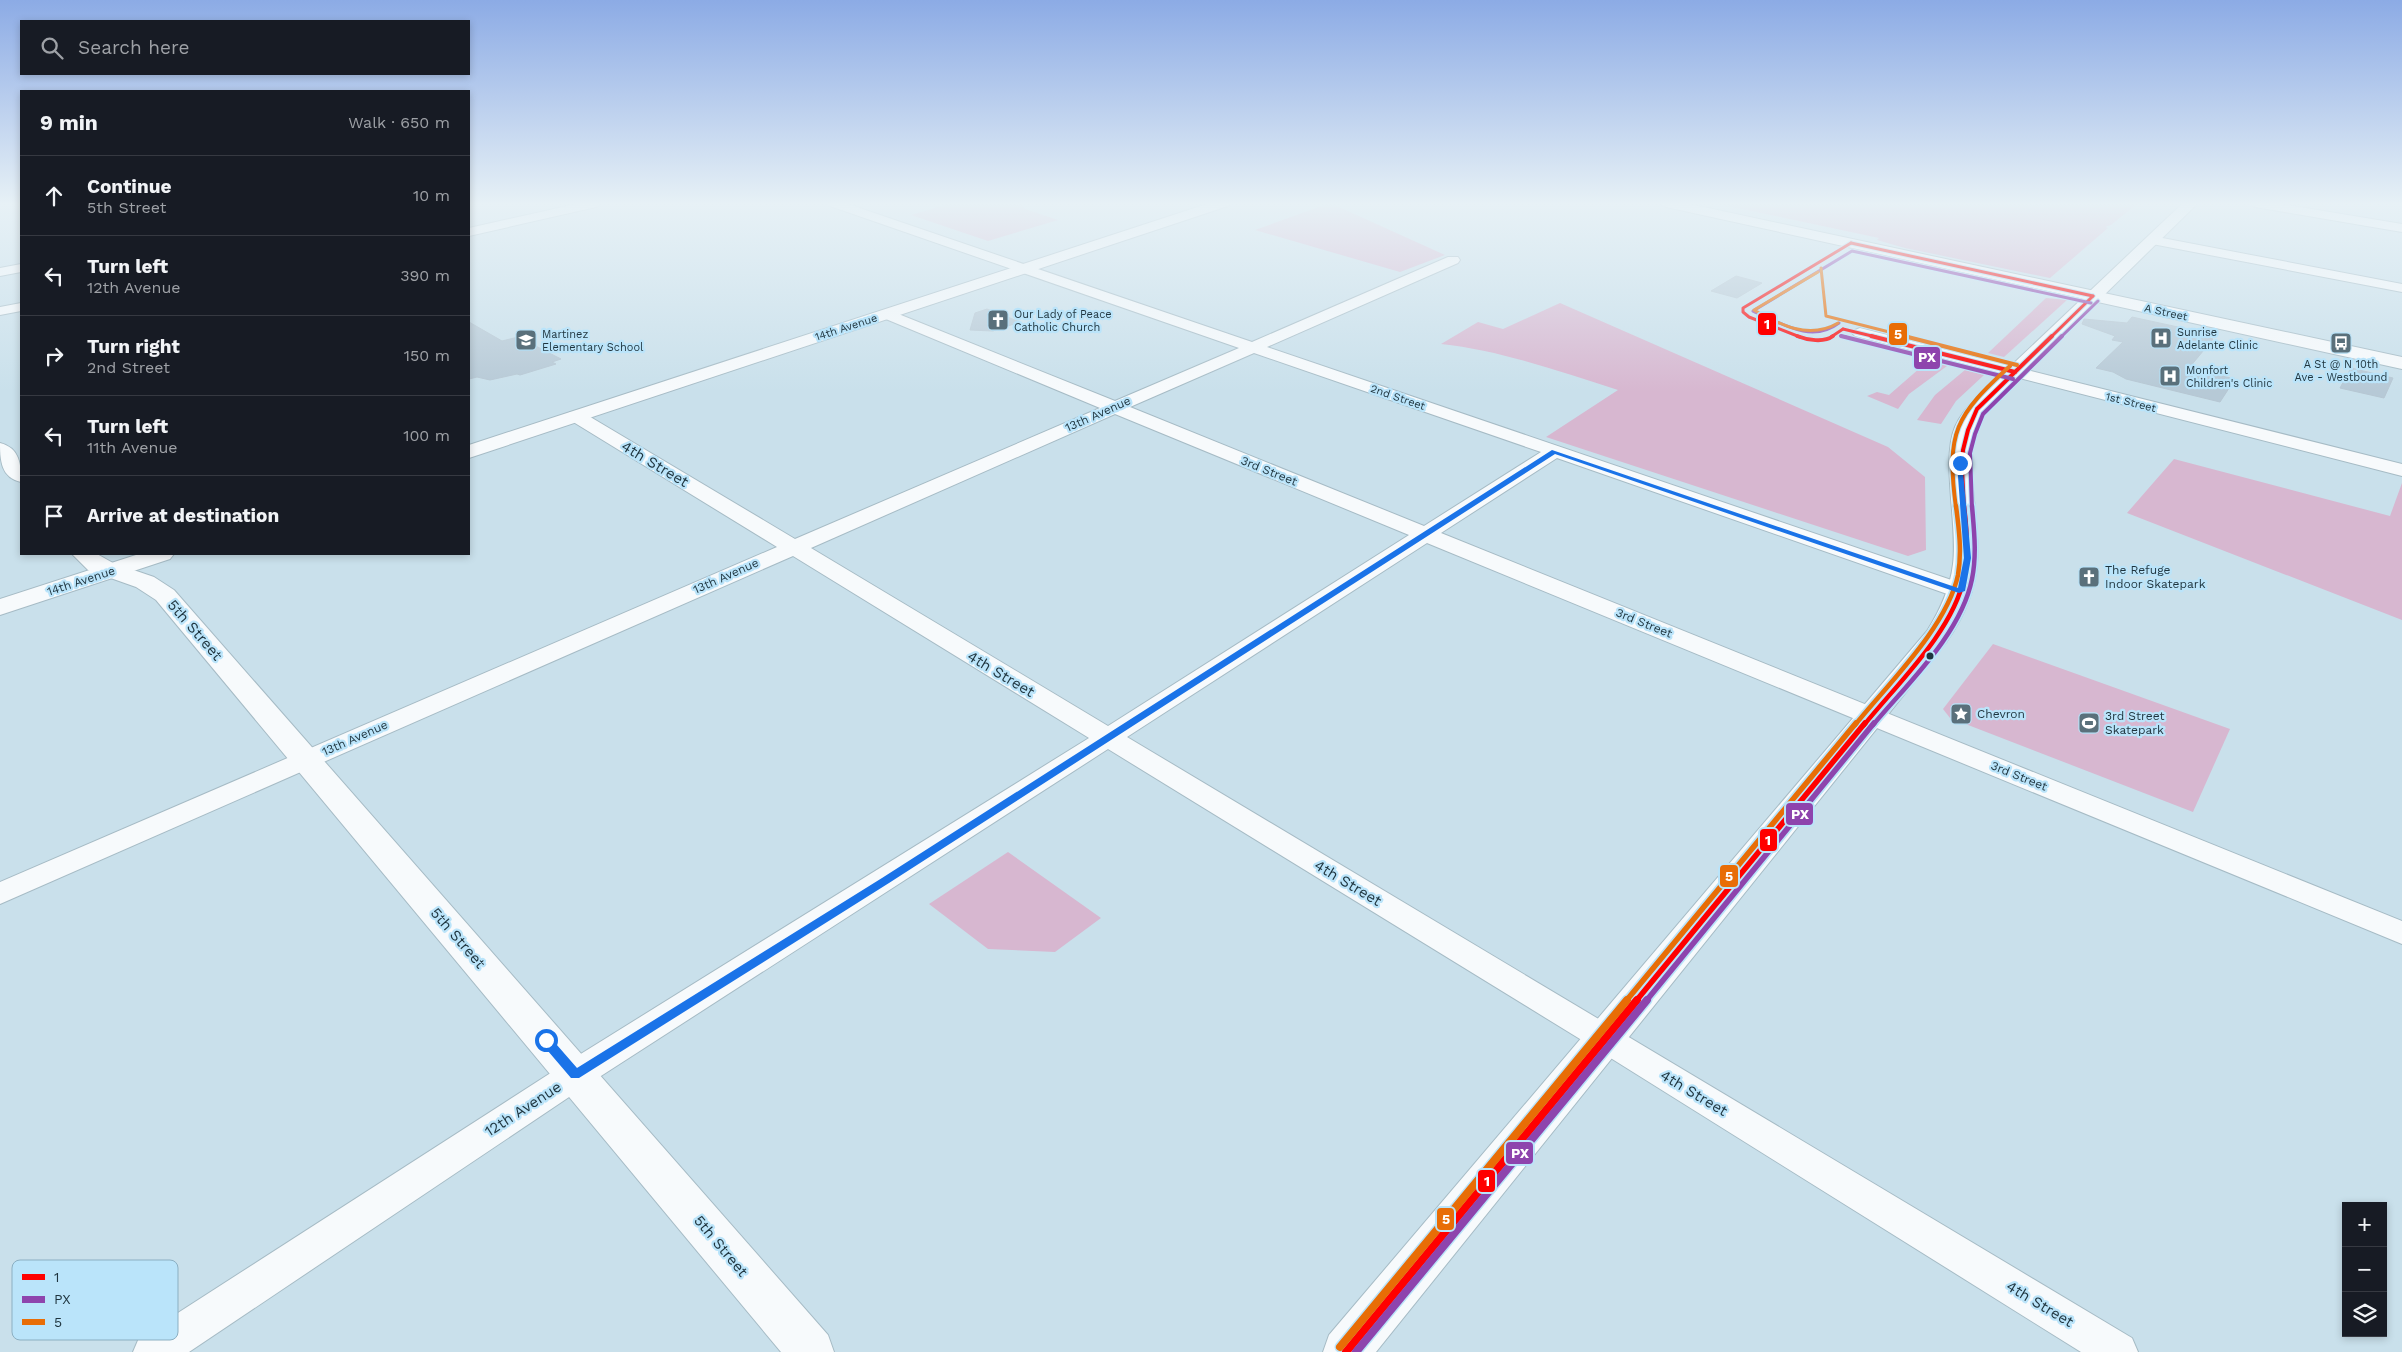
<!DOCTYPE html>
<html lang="en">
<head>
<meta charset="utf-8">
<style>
  body { margin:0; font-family:"Work Sans",sans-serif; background:#242831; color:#f1f3f6 }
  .controls { position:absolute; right:15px; bottom:15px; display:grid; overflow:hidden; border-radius:0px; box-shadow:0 2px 8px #0003 }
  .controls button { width:45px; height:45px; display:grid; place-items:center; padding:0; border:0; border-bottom:1px solid #363941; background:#171b24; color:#f1f3f6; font:25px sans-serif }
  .stop { position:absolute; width:15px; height:15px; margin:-11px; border:4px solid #1a73e8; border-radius:50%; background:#fff }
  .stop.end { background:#1a73e8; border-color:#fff; box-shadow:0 1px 5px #0008 }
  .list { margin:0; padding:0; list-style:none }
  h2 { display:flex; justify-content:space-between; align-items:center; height:65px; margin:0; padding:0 20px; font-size:21px }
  h2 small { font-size:16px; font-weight:400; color:#9ea1a6 }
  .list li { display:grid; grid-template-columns:32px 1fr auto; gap:15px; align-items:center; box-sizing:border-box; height:80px; padding:0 20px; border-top:1px solid #363941 }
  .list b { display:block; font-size:19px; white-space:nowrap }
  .list p { margin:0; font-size:16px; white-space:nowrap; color:#9ea1a6 }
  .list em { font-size:16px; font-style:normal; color:#9ea1a6 }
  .icon { flex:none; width:28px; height:28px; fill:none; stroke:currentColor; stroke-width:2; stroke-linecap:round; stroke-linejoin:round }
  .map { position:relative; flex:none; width:2402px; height:1352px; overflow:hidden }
  .search { position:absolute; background:#171b24; box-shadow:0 2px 8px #0003; left:20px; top:20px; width:450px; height:55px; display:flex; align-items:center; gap:12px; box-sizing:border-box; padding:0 18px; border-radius:0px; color:#9ea1a6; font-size:19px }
  .panel { position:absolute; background:#171b24; box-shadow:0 2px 8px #0003; left:20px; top:90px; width:450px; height:465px; border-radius:0px }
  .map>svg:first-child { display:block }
  .green { fill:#d7b7d0 }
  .building { fill:#b6c9d6; stroke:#b6c7d3 }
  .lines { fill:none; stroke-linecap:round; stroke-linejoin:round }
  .minor-casing { stroke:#a6bbc5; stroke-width:2 }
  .tertiary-casing { stroke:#a6bbc5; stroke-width:2 }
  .secondary-casing { stroke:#a6bbc5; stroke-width:2 }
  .minor { fill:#f7fafc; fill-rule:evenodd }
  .tertiary { fill:#f7fafc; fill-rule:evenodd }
  .secondary { fill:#f7fafc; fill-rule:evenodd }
  .bus-1-far4-casing { stroke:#bae4fa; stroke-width:5 }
  .bus-1-far3-casing { stroke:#bae4fa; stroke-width:6 }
  .bus-1-far2-casing { stroke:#bae4fa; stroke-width:8 }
  .bus-1-far1-casing { stroke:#bae4fa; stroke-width:9 }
  .bus-1-casing { stroke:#bae4fa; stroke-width:11 }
  .bus-2-far4-casing { stroke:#bae4fa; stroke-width:5 }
  .bus-2-far3-casing { stroke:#bae4fa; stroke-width:6 }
  .bus-2-far2-casing { stroke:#bae4fa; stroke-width:8 }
  .bus-2-far1-casing { stroke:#bae4fa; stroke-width:9 }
  .bus-2-casing { stroke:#bae4fa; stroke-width:11 }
  .bus-3-far4-casing { stroke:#bae4fa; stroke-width:5 }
  .bus-3-far3-casing { stroke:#bae4fa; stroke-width:6 }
  .bus-3-far2-casing { stroke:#bae4fa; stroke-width:8 }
  .bus-3-far1-casing { stroke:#bae4fa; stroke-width:9 }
  .bus-3-casing { stroke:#bae4fa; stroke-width:11 }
  .bus-1-far4 { stroke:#f00; stroke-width:3 }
  .bus-1-far3 { stroke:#f00; stroke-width:4 }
  .bus-1-far2 { stroke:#f00; stroke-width:4.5 }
  .bus-1-far1 { stroke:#f00; stroke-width:5.5 }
  .bus-1 { stroke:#f00; stroke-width:8 }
  .bus-2-far4 { stroke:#8e44ad; stroke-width:3 }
  .bus-2-far3 { stroke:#8e44ad; stroke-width:4 }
  .bus-2-far2 { stroke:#8e44ad; stroke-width:4.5 }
  .bus-2-far1 { stroke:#8e44ad; stroke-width:5.5 }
  .bus-2 { stroke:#8e44ad; stroke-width:8 }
  .bus-3-far4 { stroke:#e86d06; stroke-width:3 }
  .bus-3-far3 { stroke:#e86d06; stroke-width:4 }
  .bus-3-far2 { stroke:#e86d06; stroke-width:4.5 }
  .bus-3-far1 { stroke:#e86d06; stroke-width:5.5 }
  .bus-3 { stroke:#e86d06; stroke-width:8 }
  .route { fill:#1a73e8 }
  .bus-dot { fill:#1e343e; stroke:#bae4fa; stroke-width:2 }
  .labels { text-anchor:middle; stroke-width:4.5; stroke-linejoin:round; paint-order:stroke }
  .far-street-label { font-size:11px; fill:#1e343e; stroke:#bae4fa }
  .far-poi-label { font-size:11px; fill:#1e343e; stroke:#bae4fa; text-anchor:start }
  .street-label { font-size:12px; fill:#1e343e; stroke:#bae4fa }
  .poi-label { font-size:12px; fill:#1e343e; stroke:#bae4fa; text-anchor:start }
  .near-street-label { font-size:15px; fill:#1e343e; stroke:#bae4fa }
  .key { fill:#bae4fa; stroke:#8bafc2; stroke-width:1 }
  .key-label { font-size:14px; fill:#1e343e }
  .line-badge { stroke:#bae4fa; stroke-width:2 }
  .badge-label { font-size:14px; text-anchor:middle; font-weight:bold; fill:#fff }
</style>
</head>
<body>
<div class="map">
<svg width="2402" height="1352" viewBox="0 0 2402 1352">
  <rect width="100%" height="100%" fill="#c9e0eb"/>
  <!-- green -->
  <g class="green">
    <polygon points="952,203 1021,203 1025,209 1058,220 988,241 911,215"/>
    <polygon points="1330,203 1445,255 1400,272 1255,230"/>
    <polygon points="1714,203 2138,203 2111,225 2105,227 2108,228 2050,278 1905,248 1877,240 1879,238"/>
    <polygon points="2046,298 2067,300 2004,357 1988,353"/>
    <path d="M1560 303 1888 447 1925 477 1926 550 1908 556 1546 437 1618 390C1561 372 1500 350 1441 344L1478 322 1503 329Z"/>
    <polygon points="1928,361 1947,366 1909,394 1898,409 1867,396 1877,392 1889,395"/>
    <polygon points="1965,370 1984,375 1956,401 1941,424 1917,420 1935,395"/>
    <polygon points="2174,459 2390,516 2402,483 2402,620 2127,513"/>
    <polygon points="1993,644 2230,729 2193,812 1950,718 1943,709"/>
    <polygon points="1008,852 1101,918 1055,952 988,949 929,904"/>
  </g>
  <!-- building -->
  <g class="building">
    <polygon points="1736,276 1762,283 1737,298 1711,291"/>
    <polygon points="987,309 1020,322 993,331 970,330 975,313"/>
    <polygon points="2132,317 2201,332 2198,335 2213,339 2189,368 2235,379 2220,402 2126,379 2113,372 2096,368 2123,342 2112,340 2115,336 2082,324 2084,319 2127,323"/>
    <polygon points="469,322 502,341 518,337 561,359 552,362 556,364 520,375 517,374 490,380 477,377 469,379"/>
    <polygon points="2351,368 2393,378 2384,398 2340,388"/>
  </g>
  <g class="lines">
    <!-- minor casing -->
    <g class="minor-casing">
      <g id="minor">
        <polygon points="581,203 602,203 596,207 469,236 469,228"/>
        <path d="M828 203H845L1252 342 1448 257H1458L1460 260 1458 263 1267 347 1969 586 1972 591 1969 596 1961 597 1953 596 1557 458 1441 533 2402 921V944L1427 543 1127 737 2132 1338 2138 1352H2081L1593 1047 1108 749 587 1085 189 1352H133L139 1338 563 1065 1089 738 793 556 0 904V882L777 547 570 420 567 416 570 412H582L795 539 1100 408 881 317 879 314 881 311H891L1115 401 1239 348 830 206ZM1254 353 1541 452 1424 526 1130 407ZM1115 414 1409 535 1108 726 811 548Z"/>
        <polygon points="2249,203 2275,203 2402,224 2402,232 2255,207"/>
        <polygon points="2152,236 2402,284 2402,292 2147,243 2146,240"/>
        <polygon points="21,264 21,272 0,276 0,268"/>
        <polygon points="21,303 21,311 0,315 0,307"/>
        <polygon points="1860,328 2402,464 2402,476 1855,336 1852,333 1855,330"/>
      </g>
    </g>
    <!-- tertiary casing -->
    <g class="tertiary-casing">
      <g id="tertiary">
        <polygon points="1210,203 1230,203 1228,206 469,458 469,445"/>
        <polygon points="1659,203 1685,203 2402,357 2402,369 1666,207"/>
        <polygon points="139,554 174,554 170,559 0,615 0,599"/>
      </g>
    </g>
    <!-- secondary casing -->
    <g class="secondary-casing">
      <g id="secondary">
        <path d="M2183 203H2198L1992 405C1985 412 1978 420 1975 430 1964 464 1981 523 1977 563 1975 591 1963 618 1947 641L1376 1352H1323L1329 1335 1927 631C1940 610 1950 589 1953 564 1958 525 1941 460 1955 427 1960 415 1969 405 1978 397Z"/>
        <path d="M0 443C20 448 21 465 21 482 1 478 0 460 0 443Z"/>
        <polygon points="72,554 97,554 113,563 154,577 174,590 828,1335 834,1352 781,1352 156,600 136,587 88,570"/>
      </g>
    </g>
    <!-- minor -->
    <use href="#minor" class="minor"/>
    <!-- tertiary -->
    <use href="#tertiary" class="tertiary"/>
    <!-- secondary -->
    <use href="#secondary" class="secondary"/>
    <!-- bus-1-far4 casing -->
    <g class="bus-1-far4-casing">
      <g id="bus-1-far4">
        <polyline points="1851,243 2093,296"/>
        <polyline points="1843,329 1876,337"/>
        <polyline points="1800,337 1749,317 1743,312 1743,308 1851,243"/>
        <polyline points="1831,337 1843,329"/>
        <polyline points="2051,337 2093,296"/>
      </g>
    </g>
    <!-- bus-1-far3 casing -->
    <g class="bus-1-far3-casing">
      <g id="bus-1-far3">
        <path d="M1797 336C1807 340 1824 343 1833 336"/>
        <polyline points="1871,336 2015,372"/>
        <polyline points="1964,508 1962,469 1963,450 1968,430 1977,409 2052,336"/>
      </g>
    </g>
    <!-- bus-1-far2 casing -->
    <g class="bus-1-far2-casing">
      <path id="bus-1-far2" d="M1864 725C1898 683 1953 631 1964 578 1969 555 1967 530 1964 506"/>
    </g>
    <!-- bus-1-far1 casing -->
    <g class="bus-1-far1-casing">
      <polyline id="bus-1-far1" points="1636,1001 1865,723"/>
    </g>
    <!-- bus-1 casing -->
    <g class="bus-1-casing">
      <polyline id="bus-1" points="1346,1352 1637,1000"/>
    </g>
    <!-- bus-2-far4 casing -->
    <g class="bus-2-far4-casing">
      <g id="bus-2-far4">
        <path d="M1839 323C1811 344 1781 323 1753 311L1852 251 2091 303"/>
        <polyline points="1841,336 1846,337"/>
        <polyline points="2061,337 2098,301"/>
      </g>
    </g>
    <!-- bus-2-far3 casing -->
    <g class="bus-2-far3-casing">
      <g id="bus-2-far3">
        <polyline points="1841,336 2013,379"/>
        <polyline points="1972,508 1970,453 1975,434 1983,414 2062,336"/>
      </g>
    </g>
    <!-- bus-2-far2 casing -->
    <g class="bus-2-far2-casing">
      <path id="bus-2-far2" d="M1873 725C1908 683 1961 634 1972 579 1977 555 1974 530 1972 506"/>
    </g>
    <!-- bus-2-far1 casing -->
    <g class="bus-2-far1-casing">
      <polyline id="bus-2-far1" points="1646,1001 1874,723"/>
    </g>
    <!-- bus-2 casing -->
    <g class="bus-2-casing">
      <polyline id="bus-2" points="1356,1352 1647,1000"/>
    </g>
    <!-- bus-3-far4 casing -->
    <g class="bus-3-far4-casing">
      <g id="bus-3-far4">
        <polyline points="1821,268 1826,316 1909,337"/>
        <path d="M1818 272 1754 310C1780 325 1809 340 1838 323"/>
      </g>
    </g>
    <!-- bus-3-far3 casing -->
    <g class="bus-3-far3-casing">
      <g id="bus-3-far3">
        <polyline points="1904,336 2017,365"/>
        <path d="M1956 508C1946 432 1955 416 2010 366"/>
      </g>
    </g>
    <!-- bus-3-far2 casing -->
    <g class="bus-3-far2-casing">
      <path id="bus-3-far2" d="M1855 725C1888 684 1947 627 1958 575 1962 552 1959 529 1956 506"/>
    </g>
    <!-- bus-3-far1 casing -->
    <g class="bus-3-far1-casing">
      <polyline id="bus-3-far1" points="1626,1001 1856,723"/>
    </g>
    <!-- bus-3 casing -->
    <g class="bus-3-casing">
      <polyline id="bus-3" points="1340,1347 1627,1000"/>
    </g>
    <!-- bus-1-far4 -->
    <use href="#bus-1-far4" class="bus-1-far4"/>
    <!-- bus-1-far3 -->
    <use href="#bus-1-far3" class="bus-1-far3"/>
    <!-- bus-1-far2 -->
    <use href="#bus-1-far2" class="bus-1-far2"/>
    <!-- bus-1-far1 -->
    <use href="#bus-1-far1" class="bus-1-far1"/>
    <!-- bus-1 -->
    <use href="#bus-1" class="bus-1"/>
    <!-- bus-2-far4 -->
    <use href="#bus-2-far4" class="bus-2-far4"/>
    <!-- bus-2-far3 -->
    <use href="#bus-2-far3" class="bus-2-far3"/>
    <!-- bus-2-far2 -->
    <use href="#bus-2-far2" class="bus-2-far2"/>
    <!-- bus-2-far1 -->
    <use href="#bus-2-far1" class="bus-2-far1"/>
    <!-- bus-2 -->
    <use href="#bus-2" class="bus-2"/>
    <!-- bus-3-far4 -->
    <use href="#bus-3-far4" class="bus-3-far4"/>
    <!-- bus-3-far3 -->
    <use href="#bus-3-far3" class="bus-3-far3"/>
    <!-- bus-3-far2 -->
    <use href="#bus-3-far2" class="bus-3-far2"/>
    <!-- bus-3-far1 -->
    <use href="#bus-3-far1" class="bus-3-far1"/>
    <!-- bus-3 -->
    <use href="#bus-3" class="bus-3"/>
  </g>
  <!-- sky -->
  <linearGradient id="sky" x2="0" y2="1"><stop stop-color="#8cabe5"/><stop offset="0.52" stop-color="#e7f1f6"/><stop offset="1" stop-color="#e7f1f6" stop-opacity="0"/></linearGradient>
  <rect width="2402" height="392" fill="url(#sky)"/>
  <!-- route -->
  <polygon class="route" points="1552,450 1958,588 1964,558 1957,463 1962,461 1971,558 1965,591 1959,593 1555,454 889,883 579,1078 571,1078 542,1044 542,1037 550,1037 577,1068 882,878"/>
  <!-- icons -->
  <defs>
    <g id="church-square" transform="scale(1.125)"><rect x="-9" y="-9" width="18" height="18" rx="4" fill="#5a707b" stroke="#bae4fa"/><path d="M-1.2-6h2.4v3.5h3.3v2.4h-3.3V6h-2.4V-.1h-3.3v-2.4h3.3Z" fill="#fff"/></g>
    <g id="hospital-square" transform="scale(1.125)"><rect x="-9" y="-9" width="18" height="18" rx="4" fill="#5a707b" stroke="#bae4fa"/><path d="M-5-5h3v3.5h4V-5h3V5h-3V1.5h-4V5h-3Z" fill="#fff"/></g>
    <g id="school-square" transform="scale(1.125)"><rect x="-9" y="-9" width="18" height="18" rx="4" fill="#5a707b" stroke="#bae4fa"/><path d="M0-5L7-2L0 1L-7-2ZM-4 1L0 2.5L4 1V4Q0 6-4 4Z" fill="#fff"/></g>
    <g id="bus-square" transform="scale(1.125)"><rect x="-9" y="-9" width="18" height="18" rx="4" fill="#5a707b" stroke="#bae4fa"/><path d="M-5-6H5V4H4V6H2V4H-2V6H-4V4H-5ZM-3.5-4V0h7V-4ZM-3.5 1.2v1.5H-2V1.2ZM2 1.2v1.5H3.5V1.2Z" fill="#fff"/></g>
    <g id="sight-square" transform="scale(1.125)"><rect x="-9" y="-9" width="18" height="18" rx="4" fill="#5a707b" stroke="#bae4fa"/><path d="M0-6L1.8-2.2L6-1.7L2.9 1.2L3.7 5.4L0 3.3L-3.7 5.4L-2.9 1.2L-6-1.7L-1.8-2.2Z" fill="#fff"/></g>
    <g id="stadium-square" transform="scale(1.125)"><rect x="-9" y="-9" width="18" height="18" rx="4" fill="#5a707b" stroke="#bae4fa"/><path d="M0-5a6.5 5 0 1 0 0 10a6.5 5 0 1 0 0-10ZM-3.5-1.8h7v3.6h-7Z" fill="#fff"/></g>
  </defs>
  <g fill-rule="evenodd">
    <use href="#church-square" x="998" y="320"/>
    <use href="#hospital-square" x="2161" y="338"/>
    <use href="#school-square" x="526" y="340"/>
    <use href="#bus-square" x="2341" y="343"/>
    <use href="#hospital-square" x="2170" y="376"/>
    <use href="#church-square" x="2089" y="577"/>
    <use href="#sight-square" x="1961" y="714"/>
    <use href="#stadium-square" x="2089" y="723"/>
  </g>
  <!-- markers -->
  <circle class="bus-dot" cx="1930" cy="656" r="4.5"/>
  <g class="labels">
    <!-- far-street labels -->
    <g class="far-street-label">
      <text transform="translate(2166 312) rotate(12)" y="4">A Street</text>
      <text transform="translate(846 327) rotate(-18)" y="4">14th Avenue</text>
      <text transform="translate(1398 397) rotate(19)" y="4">2nd Street</text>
      <text transform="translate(2131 402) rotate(14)" y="4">1st Street</text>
    </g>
    <!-- far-poi labels -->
    <g class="far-poi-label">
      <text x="1014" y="318">Our Lady of Peace<tspan x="1014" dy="13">Catholic Church</tspan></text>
      <text x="2177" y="336">Sunrise<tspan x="2177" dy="13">Adelante Clinic</tspan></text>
      <text x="542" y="338">Martinez<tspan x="542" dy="13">Elementary School</tspan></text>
      <text x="2341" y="368" text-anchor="middle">A St @ N 10th<tspan x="2341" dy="13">Ave - Westbound</tspan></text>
      <text x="2186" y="374">Monfort<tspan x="2186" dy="13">Children's Clinic</tspan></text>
    </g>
    <!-- street labels -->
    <g class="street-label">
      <text transform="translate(1098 414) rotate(-24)" y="4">13th Avenue</text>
      <text transform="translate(1269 471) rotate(22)" y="4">3rd Street</text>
      <text transform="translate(726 576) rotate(-24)" y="4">13th Avenue</text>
      <text transform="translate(81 581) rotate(-18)" y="4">14th Avenue</text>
      <text transform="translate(1644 623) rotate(22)" y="4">3rd Street</text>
      <text transform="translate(355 738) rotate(-24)" y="4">13th Avenue</text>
      <text transform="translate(2019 776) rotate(22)" y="4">3rd Street</text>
    </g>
    <!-- poi labels -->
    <g class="poi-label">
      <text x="2105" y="574">The Refuge<tspan x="2105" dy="14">Indoor Skatepark</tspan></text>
      <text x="1977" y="718">Chevron</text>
      <text x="2105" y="720">3rd Street<tspan x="2105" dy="14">Skatepark</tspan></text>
    </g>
    <!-- near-street labels -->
    <g class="near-street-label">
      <text transform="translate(655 464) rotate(31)" y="5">4th Street</text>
      <text transform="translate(195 630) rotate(49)" y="5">5th Street</text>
      <text transform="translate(1001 674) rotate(31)" y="5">4th Street</text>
      <text transform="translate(1348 883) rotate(31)" y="5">4th Street</text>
      <text transform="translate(458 938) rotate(49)" y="5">5th Street</text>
      <text transform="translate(1694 1093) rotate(31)" y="5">4th Street</text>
      <text transform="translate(523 1109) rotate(-33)" y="5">12th Avenue</text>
      <text transform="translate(721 1246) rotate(50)" y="5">5th Street</text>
      <text transform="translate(2040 1304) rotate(31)" y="5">4th Street</text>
    </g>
  </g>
  <!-- legend -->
  <rect x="12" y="1260" width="166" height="80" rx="8" class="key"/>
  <rect x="22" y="1274" width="23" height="6" fill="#f00"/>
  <rect x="22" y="1296" width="23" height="7" fill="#8e44ad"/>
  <rect x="22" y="1319" width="23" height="6" fill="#e86d06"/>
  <g class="key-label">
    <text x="54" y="1282">1</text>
    <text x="54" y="1304">PX</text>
    <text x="54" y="1327">5</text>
  </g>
  <g class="line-badge">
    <rect x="1757" y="312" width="20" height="24" rx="5" fill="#f00"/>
    <rect x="1888" y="322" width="20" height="24" rx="5" fill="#e86d06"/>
    <rect x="1913" y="346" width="28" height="24" rx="5" fill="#8e44ad"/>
    <rect x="1785" y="802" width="29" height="24" rx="5" fill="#8e44ad"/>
    <rect x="1759" y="828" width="19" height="24" rx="5" fill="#f00"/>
    <rect x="1719" y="864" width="20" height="24" rx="5" fill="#e86d06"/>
    <rect x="1505" y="1141" width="29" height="24" rx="5" fill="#8e44ad"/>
    <rect x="1477" y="1169" width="19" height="24" rx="5" fill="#f00"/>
    <rect x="1436" y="1207" width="19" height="24" rx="5" fill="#e86d06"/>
  </g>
  <g class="badge-label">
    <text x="1767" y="329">1</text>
    <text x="1898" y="339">5</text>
    <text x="1927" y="362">PX</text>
    <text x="1800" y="819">PX</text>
    <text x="1768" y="845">1</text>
    <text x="1729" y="881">5</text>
    <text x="1520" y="1158">PX</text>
    <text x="1487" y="1186">1</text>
    <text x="1446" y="1224">5</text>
  </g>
</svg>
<div class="controls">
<button>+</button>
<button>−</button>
<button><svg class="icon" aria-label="layers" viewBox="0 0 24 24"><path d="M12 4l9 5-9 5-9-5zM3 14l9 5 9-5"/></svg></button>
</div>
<div class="stop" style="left:546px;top:1040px"></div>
<div class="stop end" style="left:1960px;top:463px"></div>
<div class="search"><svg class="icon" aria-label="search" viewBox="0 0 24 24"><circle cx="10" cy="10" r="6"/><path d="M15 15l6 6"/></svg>Search here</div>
<section class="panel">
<h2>9 min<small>Walk · 650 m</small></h2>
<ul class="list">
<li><svg class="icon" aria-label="ahead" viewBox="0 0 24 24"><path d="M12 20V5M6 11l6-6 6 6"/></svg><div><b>Continue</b><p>5th Street</p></div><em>10 m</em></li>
<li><svg class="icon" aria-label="left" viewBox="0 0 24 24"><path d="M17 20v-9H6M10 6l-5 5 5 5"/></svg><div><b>Turn left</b><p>12th Avenue</p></div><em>390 m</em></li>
<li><svg class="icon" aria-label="right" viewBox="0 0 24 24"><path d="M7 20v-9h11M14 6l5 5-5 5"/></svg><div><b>Turn right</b><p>2nd Street</p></div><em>150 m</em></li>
<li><svg class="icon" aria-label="left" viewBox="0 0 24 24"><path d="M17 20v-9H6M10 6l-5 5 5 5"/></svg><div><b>Turn left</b><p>11th Avenue</p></div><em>100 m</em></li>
<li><svg class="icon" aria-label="arrive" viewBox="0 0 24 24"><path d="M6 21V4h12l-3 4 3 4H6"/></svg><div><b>Arrive at destination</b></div></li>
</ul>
</section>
</div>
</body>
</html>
